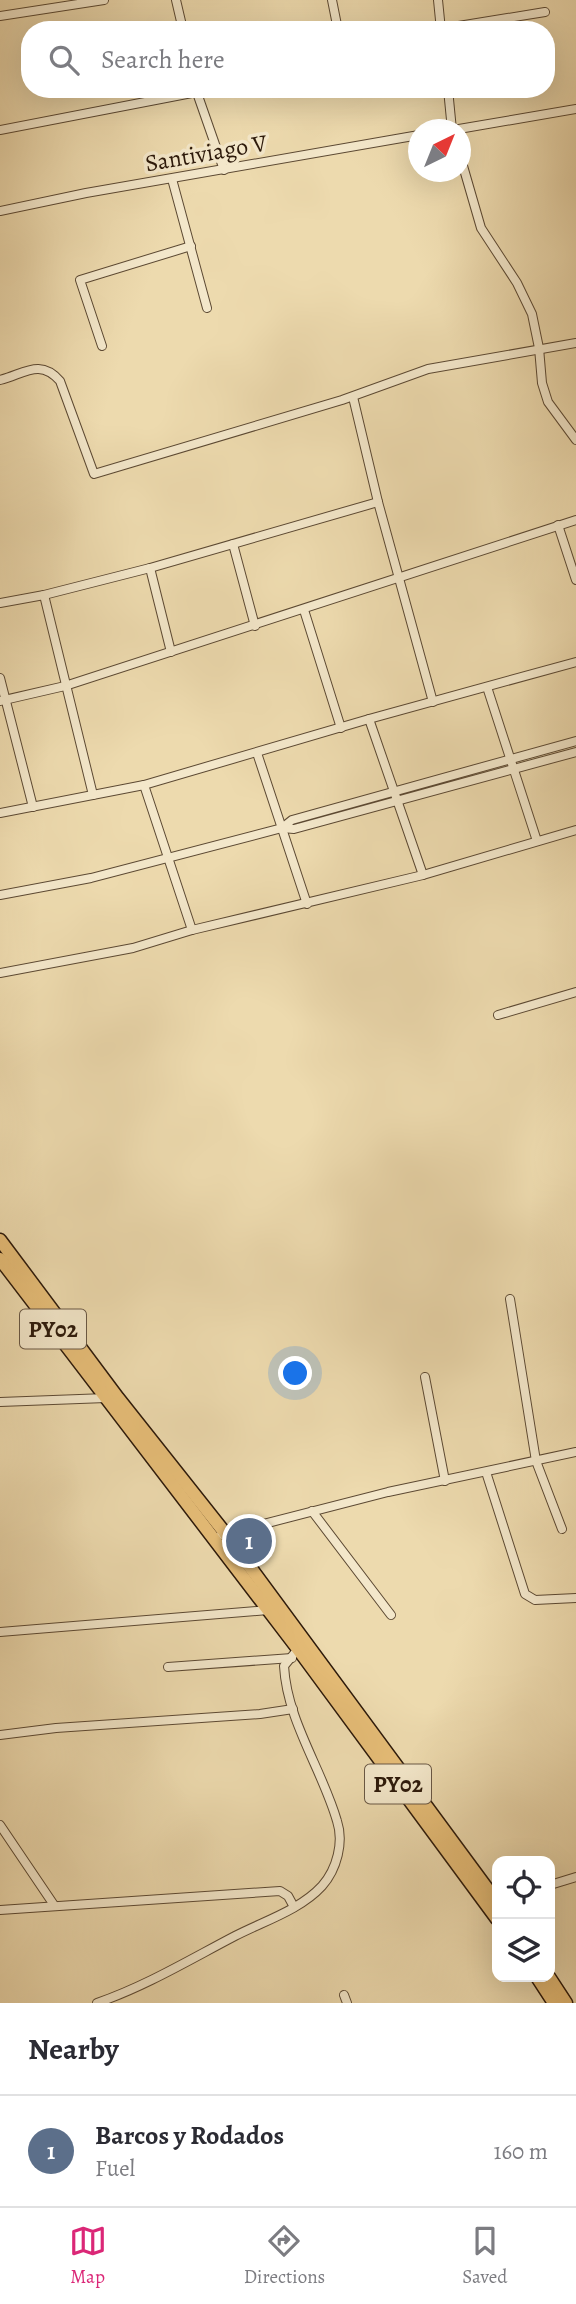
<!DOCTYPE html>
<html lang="en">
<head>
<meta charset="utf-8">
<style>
  body { margin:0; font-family:Alegreya,serif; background:#f7f7f7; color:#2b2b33 }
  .controls { position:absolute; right:21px; bottom:21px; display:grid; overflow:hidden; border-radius:14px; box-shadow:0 7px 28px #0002 }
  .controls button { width:63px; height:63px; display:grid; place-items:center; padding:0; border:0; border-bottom:2px solid #e1e1e2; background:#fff; color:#2b2b33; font:35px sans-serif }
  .compass { position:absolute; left:408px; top:119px; width:63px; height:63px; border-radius:50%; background:#fff; box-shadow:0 7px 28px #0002; rotate:43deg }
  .you { position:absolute; left:296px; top:1374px; width:24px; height:24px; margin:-18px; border:5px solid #fff; border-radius:50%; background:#1a73e8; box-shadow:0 0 0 10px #1a73e833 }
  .badge { display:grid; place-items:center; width:46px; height:46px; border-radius:50%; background:#db2777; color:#fff; font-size:23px; font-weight:700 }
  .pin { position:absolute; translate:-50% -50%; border:4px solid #fff; box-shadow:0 2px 7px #0006 }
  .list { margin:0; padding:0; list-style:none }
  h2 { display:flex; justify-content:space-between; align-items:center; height:91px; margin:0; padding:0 28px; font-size:30px }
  h2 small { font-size:23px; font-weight:400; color:#7c7c81 }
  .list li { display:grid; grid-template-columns:46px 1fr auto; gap:21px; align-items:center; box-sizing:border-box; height:112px; padding:0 28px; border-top:2px solid #e1e1e2 }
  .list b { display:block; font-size:26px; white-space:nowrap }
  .list p { margin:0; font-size:23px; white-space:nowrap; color:#7c7c81 }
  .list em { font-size:23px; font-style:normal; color:#7c7c81 }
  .icon { flex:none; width:38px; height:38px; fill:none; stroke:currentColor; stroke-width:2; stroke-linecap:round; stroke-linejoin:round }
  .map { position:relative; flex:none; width:576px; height:2003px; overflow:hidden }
  .search { position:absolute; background:#fff; box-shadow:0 7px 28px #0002; left:21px; right:21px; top:21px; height:77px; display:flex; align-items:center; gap:18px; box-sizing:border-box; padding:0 24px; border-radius:28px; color:#7c7c81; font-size:26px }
  .sheet { height:203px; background:#fff }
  nav { display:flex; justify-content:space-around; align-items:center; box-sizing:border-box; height:98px; border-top:2px solid #e1e1e2; background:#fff; font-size:19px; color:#7c7c81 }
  nav a { display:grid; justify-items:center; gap:4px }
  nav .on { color:#db2777 }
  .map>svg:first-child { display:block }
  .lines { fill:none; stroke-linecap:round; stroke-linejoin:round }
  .minor-casing { stroke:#5c4933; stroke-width:10 }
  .highway-casing { stroke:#2c190a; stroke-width:15 }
  .minor { stroke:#f3e7ca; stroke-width:8 }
  .highway { stroke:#e6bd77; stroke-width:12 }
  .labels { text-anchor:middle; stroke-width:7; stroke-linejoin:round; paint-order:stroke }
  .shield { fill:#f3e7ca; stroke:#685744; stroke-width:2 }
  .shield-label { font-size:23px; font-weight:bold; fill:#2c190a }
  .street-label { font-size:24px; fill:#2c190a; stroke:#f3e7ca }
</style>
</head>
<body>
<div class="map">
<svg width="576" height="2003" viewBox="0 0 576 2003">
  <rect width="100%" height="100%" fill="#eddaae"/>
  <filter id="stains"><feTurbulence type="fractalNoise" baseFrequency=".00286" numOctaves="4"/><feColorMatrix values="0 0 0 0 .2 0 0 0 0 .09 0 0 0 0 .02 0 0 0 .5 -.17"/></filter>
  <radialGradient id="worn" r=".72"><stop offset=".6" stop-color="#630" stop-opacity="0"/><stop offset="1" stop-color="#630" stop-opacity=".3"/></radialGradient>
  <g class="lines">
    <!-- minor casing -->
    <g class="minor-casing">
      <g id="minor">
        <polyline points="176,0 183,30"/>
        <polyline points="332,0 338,30"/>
        <polyline points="438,0 441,30"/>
        <polyline points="0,16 104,0"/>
        <polyline points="434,30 545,12"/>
        <polyline points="448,89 452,130"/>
        <polyline points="196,90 224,170"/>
        <polyline points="0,130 197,92"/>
        <polyline points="453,130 576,109"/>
        <polyline points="461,159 481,228 517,283 532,314 539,348 542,383 548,402 576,440"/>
        <polyline points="172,179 207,308"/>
        <polyline points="0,211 86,193 419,135"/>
        <polyline points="102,346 80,280 191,246"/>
        <path d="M0 380C24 374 40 358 60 381L94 474 342 400 428 369 576 343"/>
        <polyline points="353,397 378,502 433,702"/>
        <polyline points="558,525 576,580"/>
        <polyline points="233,544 255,626"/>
        <polyline points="150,568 171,652"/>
        <polyline points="44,595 93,795"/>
        <polyline points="0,603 44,595 150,568 378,502"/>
        <polyline points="304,610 341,728"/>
        <polyline points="0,678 33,807"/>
        <polyline points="487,687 537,841"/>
        <polyline points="0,701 65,686 576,520"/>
        <polyline points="369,719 423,875"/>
        <polyline points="576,741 292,820 282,828 294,829 576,752"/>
        <polyline points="257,753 307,904"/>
        <polyline points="144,785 192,930"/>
        <polyline points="0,813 144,785 369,719 576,662"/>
        <polyline points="0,895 91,878 282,828"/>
        <polyline points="0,973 133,948 192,930 423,875 576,830"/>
        <polyline points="498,1015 576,992"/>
        <polyline points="510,1299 536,1461 562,1529"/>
        <polyline points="425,1377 445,1481"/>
        <polyline points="0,1402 106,1398"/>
        <polyline points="486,1472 525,1594 535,1600 576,1598"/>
        <polyline points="312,1511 391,1615"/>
        <polyline points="221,1535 388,1492 576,1452"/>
        <polyline points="0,1632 268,1610"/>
        <polyline points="168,1667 292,1658"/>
        <polyline points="0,1735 56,1728 260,1714 293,1709"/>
        <polyline points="0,1825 54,1905"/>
        <polyline points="550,1885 576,1877"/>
        <polyline points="0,1910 280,1891 288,1896 294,1907"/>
        <polyline points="344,1995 347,2003"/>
        <path d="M97 2003C146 1986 189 1960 235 1936 264 1921 300 1910 322 1886 337 1869 344 1842 337 1821 322 1769 287 1721 284 1666L298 1649"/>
      </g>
    </g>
    <!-- highway casing -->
    <g class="highway-casing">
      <g id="highway">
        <polyline points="0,1240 118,1398 225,1533 497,1902"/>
        <polyline points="0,1259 298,1649 497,1919"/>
        <polyline points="537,1977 554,2003"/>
        <polyline points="549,1977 566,2003"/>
      </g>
    </g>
    <!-- minor -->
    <use href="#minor" class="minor"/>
    <!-- highway -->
    <use href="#highway" class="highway"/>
  </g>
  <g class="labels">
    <!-- shield labels -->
    <g class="shield">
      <rect x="20" y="1309.5" width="66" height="39" rx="5"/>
      <rect x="365" y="1764.5" width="66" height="39" rx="5"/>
    </g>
    <g class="shield-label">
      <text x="53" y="1337">PY02</text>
      <text x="398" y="1792">PY02</text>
    </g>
    <!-- street labels -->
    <g class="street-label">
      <text transform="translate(206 153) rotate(-10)" y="8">Santiviago V</text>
    </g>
  </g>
  <rect width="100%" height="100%" filter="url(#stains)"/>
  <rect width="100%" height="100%" fill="url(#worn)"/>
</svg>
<div class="controls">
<button><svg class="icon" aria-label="locate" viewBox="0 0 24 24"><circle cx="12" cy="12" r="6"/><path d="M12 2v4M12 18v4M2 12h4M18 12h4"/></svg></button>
<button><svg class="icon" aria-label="layers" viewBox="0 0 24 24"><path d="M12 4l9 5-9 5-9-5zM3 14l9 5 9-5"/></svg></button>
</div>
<svg class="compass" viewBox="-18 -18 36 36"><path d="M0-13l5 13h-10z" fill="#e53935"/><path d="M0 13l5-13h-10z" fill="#7c7c81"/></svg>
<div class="you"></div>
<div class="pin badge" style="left:249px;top:1541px;background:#5c6f8a">1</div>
<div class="search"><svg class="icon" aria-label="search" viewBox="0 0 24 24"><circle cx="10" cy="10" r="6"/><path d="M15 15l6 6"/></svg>Search here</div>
</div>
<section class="sheet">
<h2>Nearby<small></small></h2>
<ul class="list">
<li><span class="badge" style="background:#5c6f8a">1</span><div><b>Barcos y Rodados</b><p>Fuel</p></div><em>160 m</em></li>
</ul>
</section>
<nav>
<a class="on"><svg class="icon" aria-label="map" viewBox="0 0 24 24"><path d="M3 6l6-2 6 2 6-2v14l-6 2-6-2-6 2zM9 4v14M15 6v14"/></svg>Map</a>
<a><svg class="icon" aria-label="directions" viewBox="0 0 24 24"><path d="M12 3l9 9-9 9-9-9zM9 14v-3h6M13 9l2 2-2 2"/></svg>Directions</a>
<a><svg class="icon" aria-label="saved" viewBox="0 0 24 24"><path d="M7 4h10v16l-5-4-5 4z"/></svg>Saved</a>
</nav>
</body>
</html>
